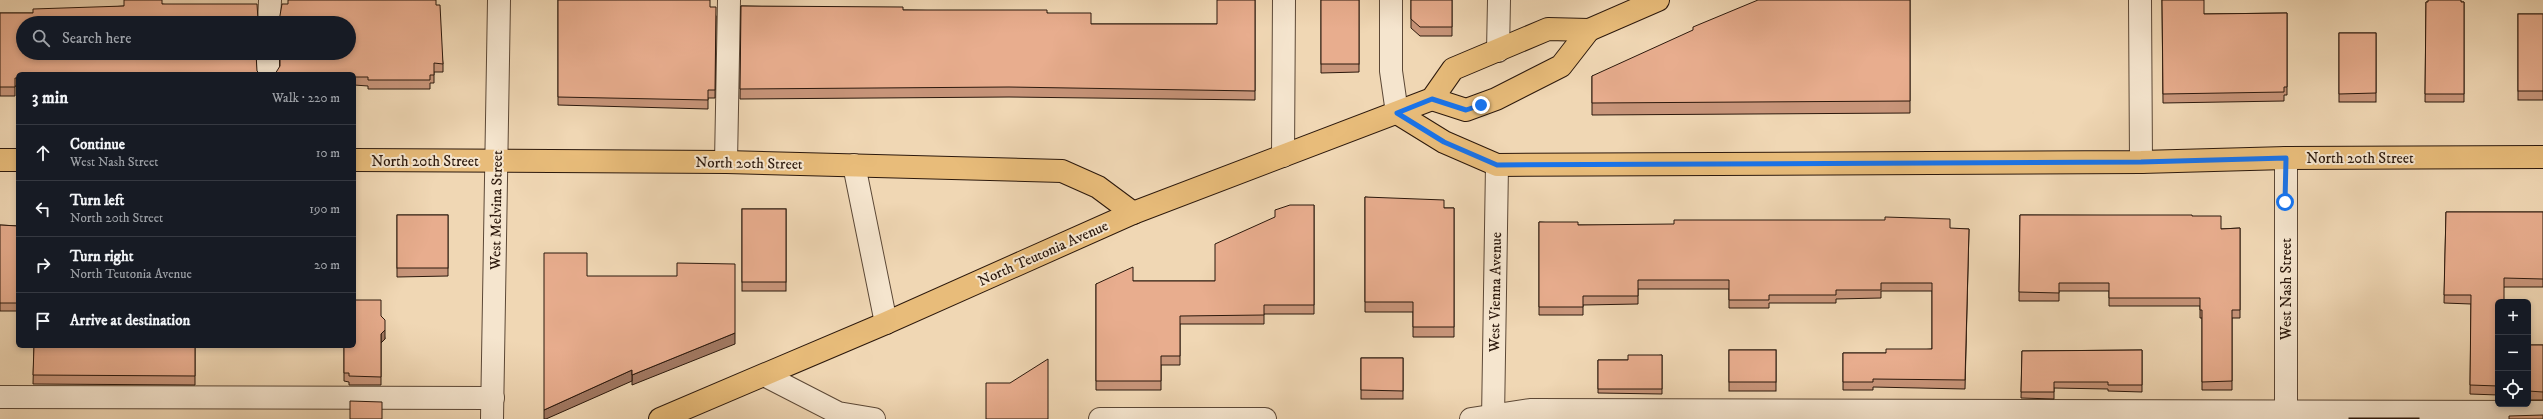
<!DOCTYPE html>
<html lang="en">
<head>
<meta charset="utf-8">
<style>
  body { margin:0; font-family:"IM FELL DW Pica",serif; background:#242831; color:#f1f3f6 }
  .controls { position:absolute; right:12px; bottom:12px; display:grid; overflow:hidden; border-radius:6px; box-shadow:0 2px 6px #0003 }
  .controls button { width:36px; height:36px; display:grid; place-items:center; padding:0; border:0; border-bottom:1px solid #363941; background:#171b24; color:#f1f3f6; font:20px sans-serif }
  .stop { position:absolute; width:12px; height:12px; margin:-9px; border:3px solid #1a73e8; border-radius:50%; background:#fff }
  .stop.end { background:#1a73e8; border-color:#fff; box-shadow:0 1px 4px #0008 }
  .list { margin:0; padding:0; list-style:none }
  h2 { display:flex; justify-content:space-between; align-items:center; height:52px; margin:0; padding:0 16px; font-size:17px }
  h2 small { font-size:13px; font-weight:400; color:#9ea1a6 }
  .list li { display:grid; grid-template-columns:26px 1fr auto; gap:12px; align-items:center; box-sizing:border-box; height:56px; padding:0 16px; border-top:1px solid #363941 }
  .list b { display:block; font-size:15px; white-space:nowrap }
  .list p { margin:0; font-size:13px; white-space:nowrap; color:#9ea1a6 }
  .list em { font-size:13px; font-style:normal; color:#9ea1a6 }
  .icon { flex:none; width:22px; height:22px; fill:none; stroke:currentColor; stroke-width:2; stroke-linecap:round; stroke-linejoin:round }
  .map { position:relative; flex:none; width:2543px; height:419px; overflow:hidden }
  .search { position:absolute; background:#171b24; box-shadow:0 2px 6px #0003; left:16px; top:16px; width:340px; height:44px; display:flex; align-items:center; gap:10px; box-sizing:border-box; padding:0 14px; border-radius:22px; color:#9ea1a6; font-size:15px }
  .panel { position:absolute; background:#171b24; box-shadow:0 2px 6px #0003; left:16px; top:72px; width:340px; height:276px; border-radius:6px }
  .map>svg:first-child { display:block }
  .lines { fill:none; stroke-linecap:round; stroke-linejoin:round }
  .minor-casing { stroke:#5c4836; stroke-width:24 }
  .major-casing { stroke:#2b180c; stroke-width:24 }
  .minor { stroke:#f5e5ce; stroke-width:22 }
  .major { stroke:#e8bc7a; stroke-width:22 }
  .wall { fill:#c8957a; stroke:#2b180c }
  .shaded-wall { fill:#a27963; stroke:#2b180c }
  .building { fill:#e8ad8e; stroke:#2b180c }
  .route { stroke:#1a73e8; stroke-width:5 }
  .labels { text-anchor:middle; stroke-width:4; stroke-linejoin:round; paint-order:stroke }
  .street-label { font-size:15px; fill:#2b180c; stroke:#f5e5ce }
</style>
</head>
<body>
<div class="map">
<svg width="2543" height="419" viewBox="0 0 2543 419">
  <rect width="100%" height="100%" fill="#f0d7b4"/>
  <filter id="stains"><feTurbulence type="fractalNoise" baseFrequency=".005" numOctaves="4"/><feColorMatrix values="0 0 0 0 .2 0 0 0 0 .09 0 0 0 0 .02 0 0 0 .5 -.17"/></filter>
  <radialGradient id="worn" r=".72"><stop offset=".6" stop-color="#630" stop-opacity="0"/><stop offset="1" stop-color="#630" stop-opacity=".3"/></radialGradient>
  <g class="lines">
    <!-- minor casing -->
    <g class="minor-casing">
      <g id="minor">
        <polyline points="1391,0 1391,71 1397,113"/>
        <polyline points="2140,0 2141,162"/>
        <polyline points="269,23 270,0"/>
        <polyline points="1498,51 1499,0"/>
        <polyline points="268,74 268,53"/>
        <polyline points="1283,156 1284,0"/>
        <polyline points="2286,158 2286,419"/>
        <polyline points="726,162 729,0"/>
        <polyline points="854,165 886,323"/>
        <polyline points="766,376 838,413 874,419"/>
        <polyline points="0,397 493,398"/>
        <polyline points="492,419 499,0"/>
        <polyline points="1100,419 1265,419"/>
        <polyline points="1471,419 1530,410 2543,412"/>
        <polyline points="1493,419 1497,165"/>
      </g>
    </g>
    <!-- major casing -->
    <g class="major-casing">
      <g id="major">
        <polyline points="1432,99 1466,110 1496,99 1561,66 1589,30"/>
        <polyline points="1397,113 1444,142 1497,165 2141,162 2286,158 2543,157"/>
        <polyline points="0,160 18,160"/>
        <polyline points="354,160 726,162 1062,171 1098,187 1133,213"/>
        <polyline points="660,419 886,323 1133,213 1432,99 1453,69 1548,29 1589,30 1658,0"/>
      </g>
    </g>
    <!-- minor -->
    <use href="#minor" class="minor"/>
    <!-- major -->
    <use href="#major" class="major"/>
  </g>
  <!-- wall -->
  <g class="wall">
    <polygon points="558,0 710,7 716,16 715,98 708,98 708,109 558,105"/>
    <polygon points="1255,0 1255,100 1009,97 740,99 741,6 903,10 1047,13 1091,24 1217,24"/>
    <polygon points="1321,0 1359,0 1359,72 1321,73"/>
    <polygon points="1411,0 1452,0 1452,36 1420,36 1411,28"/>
    <polygon points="1910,0 1910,113 1592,115 1592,76"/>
    <polygon points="2162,0 2204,14 2287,13 2287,95 2284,95 2284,101 2163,103"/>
    <polygon points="2426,2 2464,2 2464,102 2425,102"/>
    <polygon points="162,4 258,20 18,74 18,86 15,86 15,96 0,96 0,13 33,13 124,6"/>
    <polygon points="436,5 443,64 443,72 434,72 434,83 430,83 430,89 368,89 368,86 354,85 354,74 280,67 279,53 349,53"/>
    <rect x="2518" y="14" width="25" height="86"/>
    <rect x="2339" y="33" width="37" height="69"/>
    <polygon points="1365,197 1444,208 1454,208 1454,337 1413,337 1413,312 1365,312"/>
    <polygon points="1314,205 1314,314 1264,314 1264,324 1180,324 1180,365 1161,365 1161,390 1096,390 1096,284 1133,281 1215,281"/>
    <rect x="742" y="209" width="44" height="82"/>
    <polygon points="2446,212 2543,212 2543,287 2504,287 2498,302 2498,395 2470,394 2471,304 2444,303"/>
    <polygon points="397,215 448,215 448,276 397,277"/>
    <polygon points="2020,215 2192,216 2221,229 2240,228 2240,318 2232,318 2232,390 2202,390 2202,318 2200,318 2200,306 2109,306 2109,291 2059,291 2059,301 2019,301"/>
    <polygon points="1539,222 1578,225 1969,229 1965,389 1873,387 1873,390 1843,390 1843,353 1886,353 1932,349 1932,291 1881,291 1881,298 1836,299 1836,303 1769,303 1769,308 1729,308 1729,289 1638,289 1638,304 1583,305 1583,315 1539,315"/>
    <polygon points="0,225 18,226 18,311 0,311"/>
    <polygon points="381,316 385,339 381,343 381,385 349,385 349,382 344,381 344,346"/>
    <rect x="2528" y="345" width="15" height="55"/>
    <polygon points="34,346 195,346 195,385 33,384"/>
    <rect x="1729" y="350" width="47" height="41"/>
    <polygon points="2142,350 2142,392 2108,391 2108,389 2054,388 2054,399 2021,398 2022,351"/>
    <polygon points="1662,355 1662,394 1598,393 1598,360 1628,360"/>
    <rect x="1361" y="358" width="42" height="41"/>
  </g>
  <!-- shaded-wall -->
  <g class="shaded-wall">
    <polygon points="385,330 385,339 381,343 381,334"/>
    <polygon points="735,333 735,344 632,385 632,375"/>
    <polygon points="632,370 632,381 546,419 544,419 544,410"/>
  </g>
  <!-- building -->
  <g class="building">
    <polygon points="124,0 162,0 162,4 257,4 258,20 261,23 23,23 23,53 256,53 257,71 260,74 18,74 18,78 15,78 15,87 0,87 0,13 33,13 33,9 124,6"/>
    <polygon points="288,0 436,0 436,5 440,5 443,64 434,63 434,75 430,75 430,80 368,80 368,77 354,77 354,74 275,74 280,66 280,53 349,53 349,23 276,23 279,21 282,4 288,4"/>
    <polygon points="558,0 710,0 710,7 716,7 715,90 708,90 708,100 558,97"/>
    <polygon points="1217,0 1255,0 1255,91 1009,87 740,89 741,6 903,7 903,10 1047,10 1047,13 1091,13 1091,24 1217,24"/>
    <rect x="1321" y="0" width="38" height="64"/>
    <polygon points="1411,0 1452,0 1452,27 1420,27 1411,19"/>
    <polygon points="1758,0 1910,0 1910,101 1592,103 1592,76 1693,30 1693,27"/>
    <polygon points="2162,0 2204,0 2204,14 2287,13 2287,87 2284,87 2284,92 2163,94"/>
    <polygon points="2428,0 2461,0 2461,2 2464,2 2464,94 2425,94 2426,2 2428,2"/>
    <rect x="2518" y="14" width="25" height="77"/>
    <polygon points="2339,33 2376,33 2376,93 2339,94"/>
    <polygon points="1365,197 1444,200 1444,208 1454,208 1454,327 1413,327 1413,302 1365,302"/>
    <polygon points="1290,205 1314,205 1314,305 1264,305 1264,315 1180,316 1180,356 1161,356 1161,381 1096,381 1096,284 1133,267 1133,281 1215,281 1215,244 1275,217 1275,210"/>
    <rect x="742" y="209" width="44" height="73"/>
    <polygon points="2446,212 2543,212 2543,279 2504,278 2504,302 2498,302 2498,386 2470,385 2471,295 2444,295"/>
    <rect x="397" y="215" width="51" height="53"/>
    <polygon points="2020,215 2192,215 2192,216 2221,216 2221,229 2240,228 2240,310 2232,310 2232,381 2202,382 2202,310 2200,310 2200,298 2109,298 2109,283 2059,283 2059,293 2019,292"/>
    <polygon points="1885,217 1950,219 1950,228 1969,229 1965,380 1873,379 1873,382 1843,382 1843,353 1886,353 1886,349 1932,349 1932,283 1881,283 1881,290 1836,290 1836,295 1769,295 1769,300 1729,300 1729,280 1638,280 1638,296 1583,296 1583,307 1539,307 1539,222 1578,222 1578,225 1674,224 1674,220 1885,220"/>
    <polygon points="0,225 18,226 18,303 0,303"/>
    <polygon points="544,253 587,253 587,276 677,276 677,263 735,264 735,333 632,375 632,370 544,410"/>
    <polygon points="354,300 381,300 381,316 385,320 385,330 381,334 381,377 349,376 349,373 344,373 344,346 354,346"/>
    <polygon points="2528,345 2543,345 2543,392 2528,391"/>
    <polygon points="34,346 195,346 195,376 33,375"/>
    <rect x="1729" y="350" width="47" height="32"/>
    <polygon points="2142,350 2142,385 2108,385 2108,382 2054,382 2054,392 2021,392 2022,351"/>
    <polygon points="1628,355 1662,355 1662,389 1598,389 1598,360 1628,360"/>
    <polygon points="1361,358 1403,358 1403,391 1361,390"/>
    <polygon points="1048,359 1048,419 986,419 986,383 1010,383"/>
    <polygon points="350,401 382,402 382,419 350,419"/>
    <polygon points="2543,415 2543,419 2509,419 2509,416"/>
    <rect x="2349" y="418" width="70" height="1"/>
  </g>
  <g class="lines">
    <!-- route -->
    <polyline class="route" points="1481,105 1466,110 1432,99 1397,113 1444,142 1497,165 2141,162 2286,158 2285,202"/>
  </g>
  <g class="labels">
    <!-- street labels -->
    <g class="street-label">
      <text x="2360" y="163">North 20th Street</text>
      <text x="425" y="166">North 20th Street</text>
      <text transform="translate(749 163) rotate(1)" y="5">North 20th Street</text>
      <text transform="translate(496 210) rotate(-89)" y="5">West Melvina Street</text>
      <text transform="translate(1043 253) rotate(-24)" y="5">North Teutonia Avenue</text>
      <text transform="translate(2286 289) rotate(-90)" y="5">West Nash Street</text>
      <text transform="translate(1495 292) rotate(-89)" y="5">West Vienna Avenue</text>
    </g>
  </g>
  <rect width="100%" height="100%" filter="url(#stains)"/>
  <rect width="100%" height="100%" fill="url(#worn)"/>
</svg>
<div class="controls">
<button>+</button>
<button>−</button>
<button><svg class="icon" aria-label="locate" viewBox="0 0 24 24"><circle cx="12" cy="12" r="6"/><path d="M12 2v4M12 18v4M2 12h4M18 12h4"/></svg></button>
</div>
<div class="stop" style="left:2285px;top:202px"></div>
<div class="stop end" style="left:1481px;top:105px"></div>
<div class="search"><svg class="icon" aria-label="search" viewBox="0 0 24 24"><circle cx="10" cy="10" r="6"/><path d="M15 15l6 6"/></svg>Search here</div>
<section class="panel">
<h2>3 min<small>Walk · 220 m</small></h2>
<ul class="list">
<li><svg class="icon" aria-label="ahead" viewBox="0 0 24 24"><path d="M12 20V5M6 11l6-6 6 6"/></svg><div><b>Continue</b><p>West Nash Street</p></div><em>10 m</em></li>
<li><svg class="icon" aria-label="left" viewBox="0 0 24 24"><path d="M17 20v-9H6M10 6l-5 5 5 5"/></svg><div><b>Turn left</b><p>North 20th Street</p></div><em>190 m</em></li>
<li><svg class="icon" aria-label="right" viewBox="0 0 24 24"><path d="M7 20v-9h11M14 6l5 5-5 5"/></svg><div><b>Turn right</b><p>North Teutonia Avenue</p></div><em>20 m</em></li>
<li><svg class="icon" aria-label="arrive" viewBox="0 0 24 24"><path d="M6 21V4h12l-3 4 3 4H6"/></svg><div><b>Arrive at destination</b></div></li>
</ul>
</section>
</div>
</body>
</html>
